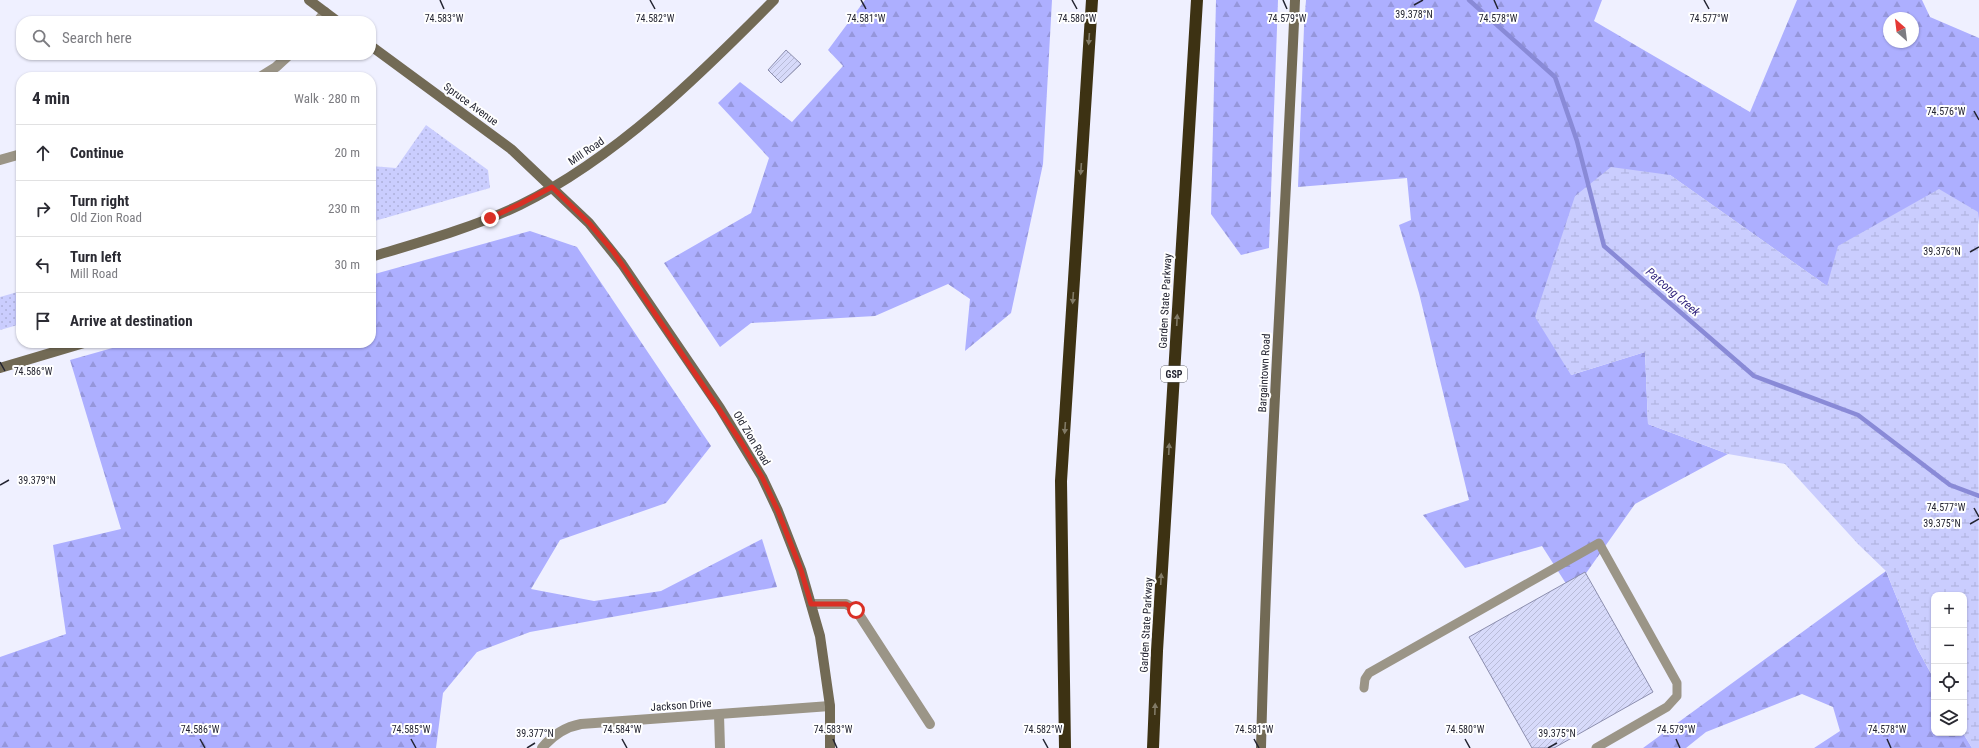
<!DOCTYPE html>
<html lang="en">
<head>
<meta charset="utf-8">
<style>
  body { margin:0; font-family:"Roboto Condensed",sans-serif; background:#f7f7f7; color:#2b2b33 }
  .controls { position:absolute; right:12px; bottom:12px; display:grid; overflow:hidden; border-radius:8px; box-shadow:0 1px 3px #0004 }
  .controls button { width:36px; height:36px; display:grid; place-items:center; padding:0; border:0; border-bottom:1px solid #e1e1e2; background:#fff; color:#2b2b33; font:20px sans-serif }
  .compass { position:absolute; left:1883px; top:12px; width:36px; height:36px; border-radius:50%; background:#fff; box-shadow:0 1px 3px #0004; rotate:332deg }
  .stop { position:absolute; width:12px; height:12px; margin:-9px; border:3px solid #d93025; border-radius:50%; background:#fff }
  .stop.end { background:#d93025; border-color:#fff; box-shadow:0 1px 4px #0008 }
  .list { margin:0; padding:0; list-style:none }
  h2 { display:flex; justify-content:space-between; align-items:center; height:52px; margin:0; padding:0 16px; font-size:17px }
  h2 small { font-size:13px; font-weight:400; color:#7c7c81 }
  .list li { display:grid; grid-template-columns:26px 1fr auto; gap:12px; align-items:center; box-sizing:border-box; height:56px; padding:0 16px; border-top:1px solid #e1e1e2 }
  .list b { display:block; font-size:15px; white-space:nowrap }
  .list p { margin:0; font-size:13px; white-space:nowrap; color:#7c7c81 }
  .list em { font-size:13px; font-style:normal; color:#7c7c81 }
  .icon { flex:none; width:22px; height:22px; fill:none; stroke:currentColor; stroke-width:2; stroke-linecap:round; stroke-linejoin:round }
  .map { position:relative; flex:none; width:1979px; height:748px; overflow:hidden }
  .search { position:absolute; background:#fff; box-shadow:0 1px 3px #0004; left:16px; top:16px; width:360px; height:44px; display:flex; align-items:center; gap:10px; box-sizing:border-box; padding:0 14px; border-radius:16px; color:#7c7c81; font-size:15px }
  .panel { position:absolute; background:#fff; box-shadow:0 1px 3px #0004; left:16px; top:72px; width:360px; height:276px; border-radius:16px }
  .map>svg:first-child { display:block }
  .green { fill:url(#green-dots) }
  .forest { fill:url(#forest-firs); fill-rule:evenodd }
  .wetland { fill:url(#wetland-marsh) }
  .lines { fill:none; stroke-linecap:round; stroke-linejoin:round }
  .stream { stroke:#898ad7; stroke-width:4.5 }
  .building { fill:url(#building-hatch); stroke:#8c8eae }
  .lane { stroke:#9b9587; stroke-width:9 }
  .street { stroke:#9b9587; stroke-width:10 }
  .secondary { stroke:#726a55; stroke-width:10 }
  .highway { stroke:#3d3213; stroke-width:12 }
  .oneway { fill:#817a66 }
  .route { stroke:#d93025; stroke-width:5 }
  .ticks { fill:none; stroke:#232431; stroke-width:1.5 }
  .labels { text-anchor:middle; stroke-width:4; stroke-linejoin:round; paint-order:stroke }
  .shield { fill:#fff; stroke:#65666f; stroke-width:1 }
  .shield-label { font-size:10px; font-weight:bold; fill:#232431 }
  .street-label { font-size:11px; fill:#232431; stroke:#fff }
  .water-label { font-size:12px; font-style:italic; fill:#32257e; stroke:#fff }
  .ticks-label { font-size:10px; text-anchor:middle; fill:#232431; stroke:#fff; stroke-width:4; stroke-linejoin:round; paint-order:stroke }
</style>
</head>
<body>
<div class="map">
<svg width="1979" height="748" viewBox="0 0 1979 748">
  <defs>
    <pattern id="green-dots" width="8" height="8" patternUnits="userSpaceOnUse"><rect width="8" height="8" fill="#cacdfe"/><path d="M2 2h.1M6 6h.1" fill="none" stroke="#adb0da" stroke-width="1.8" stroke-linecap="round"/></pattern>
    <pattern id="forest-firs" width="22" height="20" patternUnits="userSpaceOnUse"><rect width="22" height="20" fill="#adafff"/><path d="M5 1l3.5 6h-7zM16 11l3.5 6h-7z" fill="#9596db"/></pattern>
    <pattern id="wetland-marsh" width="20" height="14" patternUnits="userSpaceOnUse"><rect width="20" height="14" fill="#cacdfe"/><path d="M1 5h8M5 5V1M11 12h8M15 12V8" fill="none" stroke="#adb0da"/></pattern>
    <pattern id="building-hatch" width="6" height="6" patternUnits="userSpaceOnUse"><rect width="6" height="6" fill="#d7dafa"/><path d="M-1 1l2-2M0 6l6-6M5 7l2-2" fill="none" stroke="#b8bbd7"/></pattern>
  </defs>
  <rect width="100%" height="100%" fill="#eff0ff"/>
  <!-- green -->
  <g class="green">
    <polygon points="426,125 488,170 490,188 371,222 371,166 396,168"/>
    <polygon points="21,291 21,324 0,330 0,297"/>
  </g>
  <!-- forest -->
  <g class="forest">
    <polygon points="865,0 1052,0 1043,164 1011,313 965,351 970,299 948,284 875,316 751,323 720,347 664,263 751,213 769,158 718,103 740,82 792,122 843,66 828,50"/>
    <polygon points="1216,0 1278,0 1269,248 1241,255 1211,214"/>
    <path d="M1306 0H1602L1594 21 1750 112 1797 0H1922L1930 17 1979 38V225L1978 212 1827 286 1670 175 1571 375 1645 352 1648 424 1728 454 1635 504 1572 593 1542 546 1465 568 1423 515 1469 500 1419 293 1399 225 1411 220 1407 178 1298 187 1304 27ZM1889 18H1913V42H1889Z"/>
    <polygon points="530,231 577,247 711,446 666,503 560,540 531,589 594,601 661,591 762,539 777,587 530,632 477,652 443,693 436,748 0,748 0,657 66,634 53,545 121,529 70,360 130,343 371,343 371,275"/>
    <polygon points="1886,571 1917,648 1934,679 1934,733 1963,733 1972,748 1814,748 1840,731 1833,707 1802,694 1706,732 1686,748 1643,748"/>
  </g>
  <!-- wetland -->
  <polygon class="wetland" points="1611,167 1670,175 1827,286 1838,246 1939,189 1978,212 1979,748 1972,748 1963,733 1964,595 1934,595 1934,679 1917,648 1886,571 1858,544 1785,464 1728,454 1648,424 1645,352 1571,375 1535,317 1575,196"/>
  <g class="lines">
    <!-- stream -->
    <polyline class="stream" points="1469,0 1555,77 1577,141 1604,246 1754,376 1858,415 1950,485 1979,496"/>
  </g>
  <!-- building -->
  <g class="building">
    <polygon points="786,50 801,64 781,83 768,70"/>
    <polygon points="1585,572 1653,692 1554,748 1532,748 1469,637"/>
  </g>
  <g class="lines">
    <!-- lane -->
    <polyline class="lane" points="1364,688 1365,679 1369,673 1599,543 1677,683 1677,696 1667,707 1596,748"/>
    <!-- street -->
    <g class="street">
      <polyline points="318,21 325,12"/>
      <polyline points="260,77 276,67 289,55"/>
      <polyline points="0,160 21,154"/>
      <polyline points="811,604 846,604 856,610 930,724"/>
      <polyline points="719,715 720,748"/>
      <path d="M542 748C552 736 565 727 581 724L830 706"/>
    </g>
    <!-- secondary -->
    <g class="secondary">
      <polyline points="309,0 337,21"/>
      <polyline points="371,46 511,149 589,223 622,264 720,408 762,477 778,511 801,570 820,636 830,706 830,748"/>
      <path d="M371 257C421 242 472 228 520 205 616 158 700 75 774 0"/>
      <polyline points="0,368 84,343"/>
      <path d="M1261 748C1267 498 1284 249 1295 0"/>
    </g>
    <!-- highway -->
    <g class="highway">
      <polyline points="1065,748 1061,481 1092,0"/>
      <polyline points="1153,748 1157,651 1197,0"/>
    </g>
  </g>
  <!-- one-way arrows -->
  <defs><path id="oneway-solid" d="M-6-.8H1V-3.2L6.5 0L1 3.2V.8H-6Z"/></defs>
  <g class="oneway">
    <use href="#oneway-solid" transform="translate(1089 39) rotate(94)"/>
    <use href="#oneway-solid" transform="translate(1081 169) rotate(94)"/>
    <use href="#oneway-solid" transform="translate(1073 298) rotate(94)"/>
    <use href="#oneway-solid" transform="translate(1177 320) rotate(-87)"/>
    <use href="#oneway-solid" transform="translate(1065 428) rotate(94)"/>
    <use href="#oneway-solid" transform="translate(1169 449) rotate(-87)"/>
    <use href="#oneway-solid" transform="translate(1161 579) rotate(-87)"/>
    <use href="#oneway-solid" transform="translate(1155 709) rotate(-88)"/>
  </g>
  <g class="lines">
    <!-- route -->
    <polyline class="route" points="490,218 520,204 552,187 589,223 613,251 741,442 762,477 778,511 801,570 811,604 846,604 856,610"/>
  </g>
  <!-- ticks -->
  <path class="ticks" d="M440 0 444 9M650 0 655 9M861 0 866 9M1072 0 1077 9M1283 0 1287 9M1494 0 1498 9M1704 0 1709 9M1414 5 1423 0M1974 111 1979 120M1970 252 1979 247M0 362 5 371M0 485 9 480M1974 508 1979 517M1970 524 1979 519M200 739 205 748M411 739 416 748M622 739 627 748M833 739 837 748M1043 739 1048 748M1254 739 1259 748M1465 739 1470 748M1676 739 1680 748M1887 739 1891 748M527 748 535 743M1548 748 1557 743"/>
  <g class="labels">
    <!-- shield labels -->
    <rect class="shield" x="1161" y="366" width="26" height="16" rx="3"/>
    <g class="shield-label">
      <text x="1174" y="378">GSP</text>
    </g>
    <!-- street labels -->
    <g class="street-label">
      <text transform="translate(471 104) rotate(36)" y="4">Spruce Avenue</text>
      <text transform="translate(586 151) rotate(-34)" y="4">Mill Road</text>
      <text transform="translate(1165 301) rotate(-87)" y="4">Garden State Parkway</text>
      <text transform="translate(1264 373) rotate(-87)" y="4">Bargaintown Road</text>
      <text transform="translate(752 438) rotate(59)" y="4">Old Zion Road</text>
      <text transform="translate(1146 625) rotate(-87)" y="4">Garden State Parkway</text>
      <text transform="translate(681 705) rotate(-4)" y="4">Jackson Drive</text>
    </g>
    <!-- water labels -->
    <g class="water-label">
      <text transform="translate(1673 292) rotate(41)" y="4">Patcong Creek</text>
    </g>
  </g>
  <g class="ticks-label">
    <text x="1414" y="18">39.378°N</text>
    <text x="444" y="22">74.583°W</text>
    <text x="655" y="22">74.582°W</text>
    <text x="866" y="22">74.581°W</text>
    <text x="1077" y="22">74.580°W</text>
    <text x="1287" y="22">74.579°W</text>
    <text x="1498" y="22">74.578°W</text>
    <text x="1709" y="22">74.577°W</text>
    <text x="1946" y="115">74.576°W</text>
    <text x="1942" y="255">39.376°N</text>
    <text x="33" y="375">74.586°W</text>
    <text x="37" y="484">39.379°N</text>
    <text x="1946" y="511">74.577°W</text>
    <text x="1942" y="527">39.375°N</text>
    <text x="200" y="733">74.586°W</text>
    <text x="411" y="733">74.585°W</text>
    <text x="622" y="733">74.584°W</text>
    <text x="833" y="733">74.583°W</text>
    <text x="1043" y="733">74.582°W</text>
    <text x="1254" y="733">74.581°W</text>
    <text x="1465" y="733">74.580°W</text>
    <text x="1676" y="733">74.579°W</text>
    <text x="1887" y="733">74.578°W</text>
    <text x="535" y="737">39.377°N</text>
    <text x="1557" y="737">39.375°N</text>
  </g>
</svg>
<div class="controls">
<button>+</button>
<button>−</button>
<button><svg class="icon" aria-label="locate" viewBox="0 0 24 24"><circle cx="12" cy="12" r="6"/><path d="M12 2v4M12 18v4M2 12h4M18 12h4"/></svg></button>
<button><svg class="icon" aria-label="layers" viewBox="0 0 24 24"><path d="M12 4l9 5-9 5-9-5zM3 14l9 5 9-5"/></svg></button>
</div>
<svg class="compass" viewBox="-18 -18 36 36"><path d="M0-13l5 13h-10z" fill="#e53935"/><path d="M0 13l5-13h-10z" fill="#7c7c81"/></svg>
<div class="stop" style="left:856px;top:610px"></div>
<div class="stop end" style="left:490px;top:218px"></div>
<div class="search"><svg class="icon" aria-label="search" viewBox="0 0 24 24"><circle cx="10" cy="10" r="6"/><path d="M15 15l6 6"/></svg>Search here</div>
<section class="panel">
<h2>4 min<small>Walk · 280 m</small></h2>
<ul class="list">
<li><svg class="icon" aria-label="ahead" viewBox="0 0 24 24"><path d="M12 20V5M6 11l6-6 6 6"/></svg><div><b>Continue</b></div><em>20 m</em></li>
<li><svg class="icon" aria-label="right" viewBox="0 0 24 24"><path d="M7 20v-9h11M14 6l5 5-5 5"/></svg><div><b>Turn right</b><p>Old Zion Road</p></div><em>230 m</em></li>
<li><svg class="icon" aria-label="left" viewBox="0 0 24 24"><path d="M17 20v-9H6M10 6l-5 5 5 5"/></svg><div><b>Turn left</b><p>Mill Road</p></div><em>30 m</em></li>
<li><svg class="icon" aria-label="arrive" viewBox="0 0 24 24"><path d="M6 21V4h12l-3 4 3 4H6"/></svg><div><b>Arrive at destination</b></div></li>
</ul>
</section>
</div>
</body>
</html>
